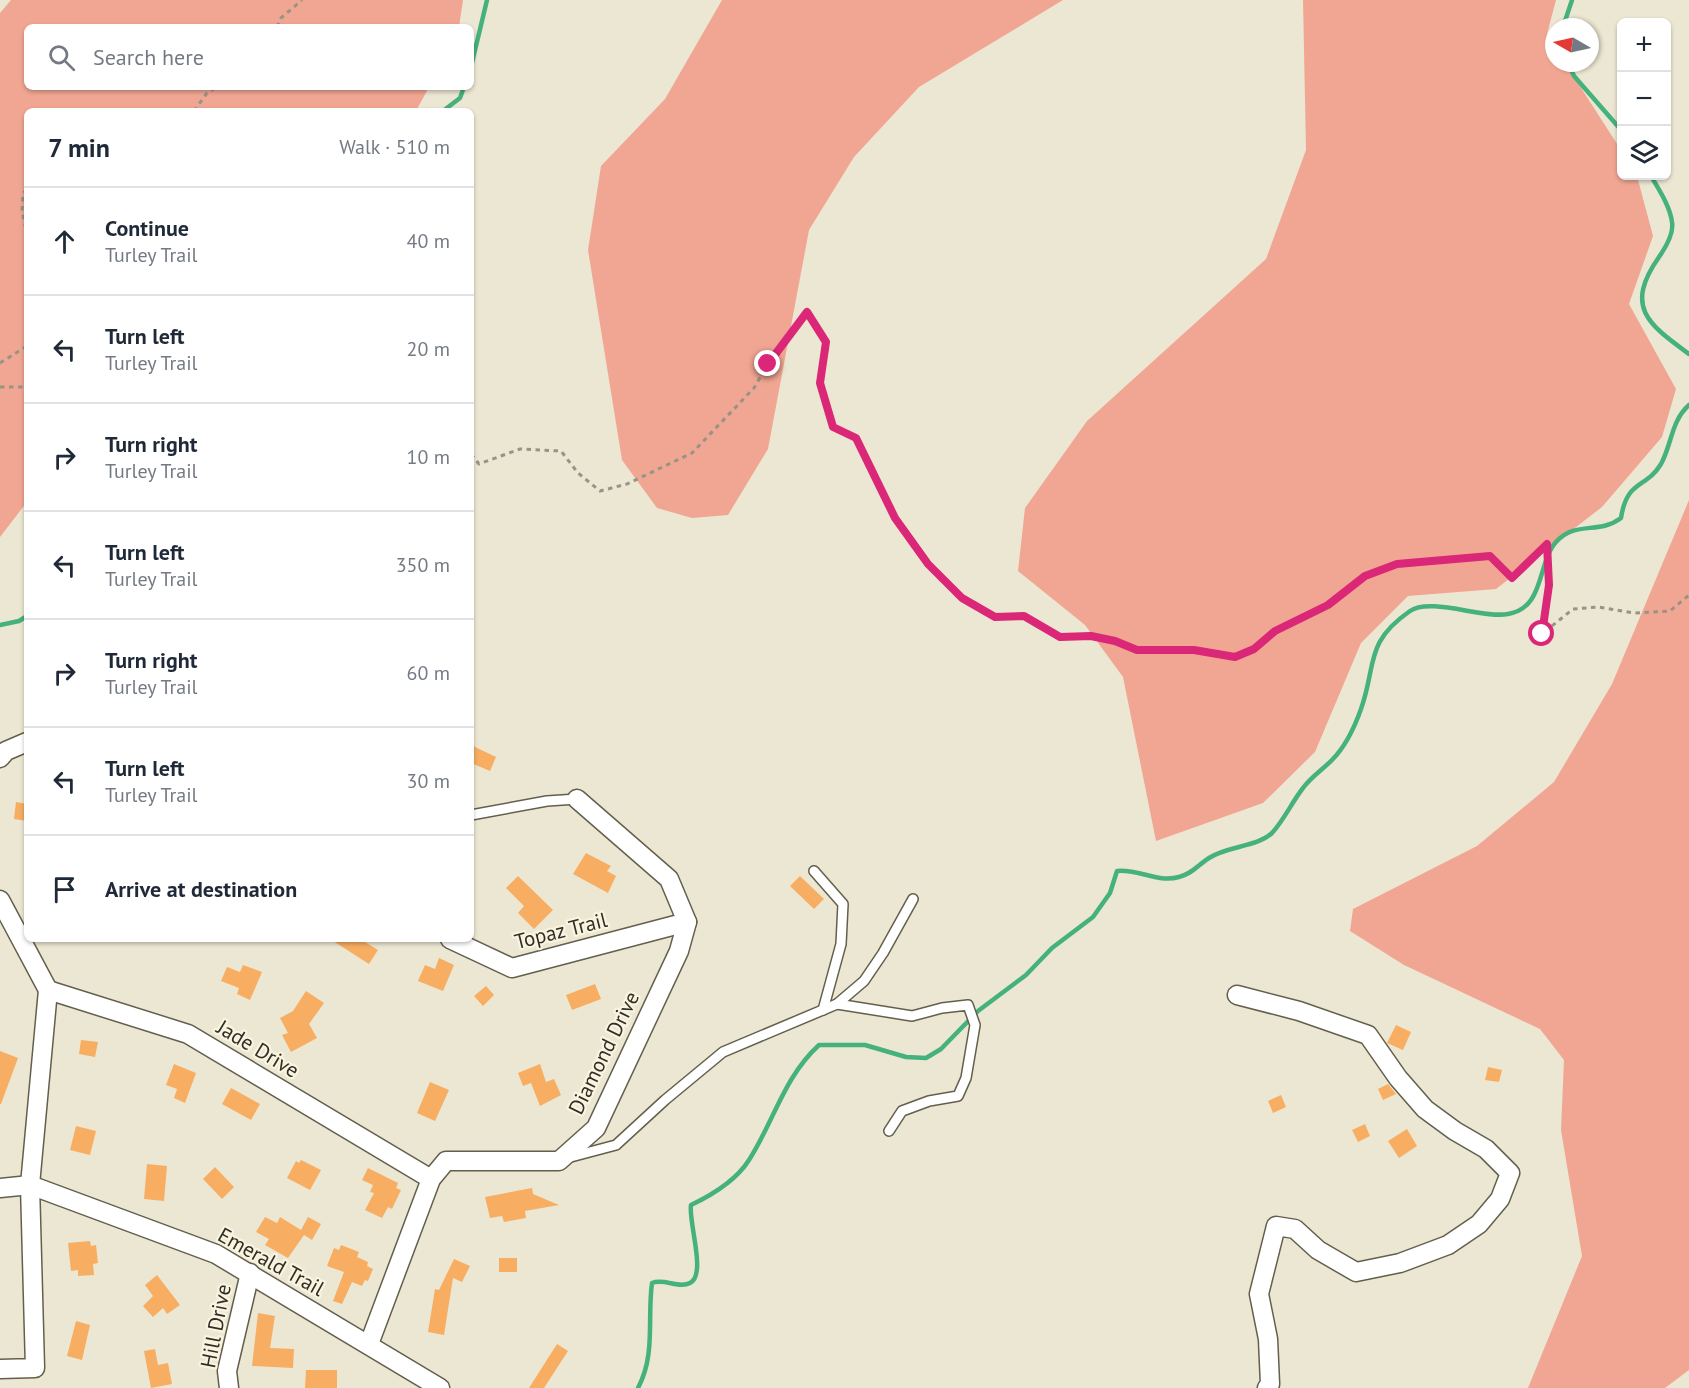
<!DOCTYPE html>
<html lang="en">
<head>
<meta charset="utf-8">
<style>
  body { margin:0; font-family:"PT Sans",sans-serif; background:#f6f6f7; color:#1f2937 }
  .controls { position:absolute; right:18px; top:18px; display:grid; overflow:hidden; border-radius:9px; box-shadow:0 2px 4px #0004 }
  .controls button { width:54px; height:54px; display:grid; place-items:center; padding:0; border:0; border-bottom:2px solid #e0e1e3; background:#fff; color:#1f2937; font:30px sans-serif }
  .compass { position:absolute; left:1545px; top:18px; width:54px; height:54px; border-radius:50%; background:#fff; box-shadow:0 2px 4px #0004; rotate:279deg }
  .stop { position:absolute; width:18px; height:18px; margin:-14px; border:4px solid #db2777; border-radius:50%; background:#fff }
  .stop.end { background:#db2777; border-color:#fff; box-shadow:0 2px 6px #0008 }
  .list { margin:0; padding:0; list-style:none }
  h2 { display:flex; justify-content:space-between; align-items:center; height:78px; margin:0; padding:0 24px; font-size:26px }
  h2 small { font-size:20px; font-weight:400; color:#747a83 }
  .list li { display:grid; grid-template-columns:39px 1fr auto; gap:18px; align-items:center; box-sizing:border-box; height:108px; padding:0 24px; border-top:2px solid #e0e1e3 }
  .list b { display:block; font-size:22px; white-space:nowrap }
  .list p { margin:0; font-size:20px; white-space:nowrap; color:#747a83 }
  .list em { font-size:20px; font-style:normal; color:#747a83 }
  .icon { flex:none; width:33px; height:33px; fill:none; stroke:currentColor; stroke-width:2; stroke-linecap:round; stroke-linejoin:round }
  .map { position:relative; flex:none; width:1689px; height:1388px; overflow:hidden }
  .search { position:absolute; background:#fff; box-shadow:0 2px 4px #0004; left:24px; top:24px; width:450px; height:66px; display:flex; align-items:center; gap:15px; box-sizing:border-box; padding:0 21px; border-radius:9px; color:#747a83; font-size:22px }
  .panel { position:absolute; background:#fff; box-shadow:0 2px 4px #0004; left:24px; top:108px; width:450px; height:834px; border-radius:9px }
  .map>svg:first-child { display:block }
  .green { fill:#f1a693 }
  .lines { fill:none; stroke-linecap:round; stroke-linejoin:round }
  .stream { stroke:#45b17d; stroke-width:4.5 }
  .building { fill:#f7ae62 }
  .lane-casing { stroke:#635f4d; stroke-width:12 }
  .street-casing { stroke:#635f4d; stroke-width:21 }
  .path { stroke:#979484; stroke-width:3; stroke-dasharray:4.5 4.5; stroke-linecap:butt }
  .lane { stroke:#fff; stroke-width:9 }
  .street { stroke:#fff; stroke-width:18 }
  .route { stroke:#db2777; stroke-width:8 }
  .labels { text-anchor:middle; stroke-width:4.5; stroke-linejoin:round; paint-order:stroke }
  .street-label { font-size:21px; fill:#302e26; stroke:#f9f4df }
</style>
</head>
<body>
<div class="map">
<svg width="1689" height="1388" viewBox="0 0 1689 1388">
  <rect width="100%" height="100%" fill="#ece7d2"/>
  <!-- green -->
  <g class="green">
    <polygon points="11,0 463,0 459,27 27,27 27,87 429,87 416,111 27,111 27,502 0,537 0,13"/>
    <polygon points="722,0 1063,0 919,87 854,157 809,230 768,449 728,515 692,518 657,508 622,460 588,250 601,166 665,99"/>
    <polygon points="1303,0 1556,0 1547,34 1554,46 1554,63 1565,63 1621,150 1622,176 1637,176 1653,236 1629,304 1676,389 1662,437 1602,507 1496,589 1408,596 1361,643 1315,752 1263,803 1156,841 1123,677 1085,625 1018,571 1025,508 1087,421 1266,259 1306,150"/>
    <polygon points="1689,500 1689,1370 1665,1388 1528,1388 1582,1256 1561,1130 1564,1060 1540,1029 1404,965 1350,931 1353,909 1477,846 1554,782 1612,684"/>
  </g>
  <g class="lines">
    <!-- stream -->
    <g class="stream">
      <polyline points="1563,27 1572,0"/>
      <polyline points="1568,63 1574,76 1622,131"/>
      <polyline points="471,67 487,0"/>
      <polyline points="443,111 460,98 464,87"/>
      <path d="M1651 176C1659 190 1670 206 1672 222 1674 234 1666 247 1659 257 1624 307 1648 324 1689 354"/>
      <polyline points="0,625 19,621 27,616"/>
      <path d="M638 1388C656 1354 647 1319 652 1283 664 1278 679 1289 690 1283 707 1275 688 1221 691 1205 712 1195 737 1179 749 1160 774 1121 784 1077 819 1045H865L906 1057 926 1058 941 1049 978 1011 1026 975 1052 948 1093 917 1110 893 1117 871C1140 869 1157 883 1179 877 1192 874 1198 865 1209 858 1227 846 1257 847 1272 833 1284 820 1292 802 1303 788 1311 777 1322 770 1332 760 1345 747 1355 726 1361 709 1377 664 1364 643 1410 611 1430 597 1484 619 1508 614 1545 608 1537 563 1556 542 1576 520 1599 535 1621 518 1627 479 1646 489 1661 464 1672 444 1671 421 1689 405"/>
    </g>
  </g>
  <!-- building -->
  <g class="building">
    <polygon points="471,745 496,757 490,771 471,763"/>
    <polygon points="16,802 27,804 27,821 14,819"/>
    <polygon points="586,853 611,866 607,871 616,876 608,893 573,874"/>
    <polygon points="518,876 553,910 534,929 518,913 524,906 506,888"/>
    <polygon points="800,876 824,899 814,909 790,886"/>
    <polygon points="330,939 360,939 378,950 369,964"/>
    <polygon points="439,958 454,965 443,991 418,981 425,965 435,969"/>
    <polygon points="243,965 262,972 250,1000 237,994 239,988 221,981 227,967 240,972"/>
    <polygon points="595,984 601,999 572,1010 566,995"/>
    <polygon points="486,986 494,995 483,1006 474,996"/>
    <polygon points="306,991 324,1003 309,1024 317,1038 291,1052 282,1035 288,1033 280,1018 293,1011"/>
    <polygon points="1396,1025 1411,1032 1403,1050 1387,1043"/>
    <polygon points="81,1040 98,1042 95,1057 79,1054"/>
    <polygon points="0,1051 18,1058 1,1104 0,1104"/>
    <polygon points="174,1064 196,1073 185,1103 174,1098 177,1089 166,1085"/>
    <polygon points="540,1064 546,1082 554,1079 561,1095 540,1106 531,1083 523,1086 518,1073"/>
    <polygon points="1488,1067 1502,1070 1499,1082 1485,1080"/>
    <polygon points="430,1082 449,1090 435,1121 417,1113"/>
    <polygon points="1388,1084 1396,1094 1383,1100 1378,1089"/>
    <polygon points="231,1088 260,1104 251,1120 222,1104"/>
    <polygon points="1281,1095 1286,1107 1273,1113 1268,1101"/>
    <polygon points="1365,1124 1370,1136 1358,1142 1352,1130"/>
    <polygon points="76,1126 96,1131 90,1155 70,1150"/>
    <polygon points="1407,1129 1417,1146 1399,1158 1388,1141"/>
    <polygon points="301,1160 321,1170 310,1190 287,1178 296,1161 299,1163"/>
    <polygon points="147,1164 167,1166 164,1201 144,1199"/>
    <polygon points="215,1167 234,1187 222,1199 203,1179"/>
    <polygon points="368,1168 398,1183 396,1188 401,1190 392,1209 388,1207 382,1218 365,1210 374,1193 370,1192 373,1185 362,1180"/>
    <polygon points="532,1188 533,1194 559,1205 525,1211 526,1218 504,1222 502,1216 490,1218 485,1197"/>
    <polygon points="265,1217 277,1223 280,1217 301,1230 308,1217 321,1224 312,1240 304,1235 288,1258 265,1245 269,1239 256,1232"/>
    <polygon points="90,1241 91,1246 96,1245 98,1263 93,1264 94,1275 78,1276 78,1270 71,1271 68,1243"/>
    <polygon points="341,1245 359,1252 357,1257 368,1262 367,1266 373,1269 368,1281 365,1280 362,1286 352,1282 342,1304 333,1301 344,1272 327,1266 334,1248 339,1250"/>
    <rect x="499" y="1258" width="18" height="14"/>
    <polygon points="454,1259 470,1266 462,1282 453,1278 444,1335 428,1332 435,1289 439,1290"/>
    <polygon points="157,1275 180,1305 167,1314 163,1308 153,1317 143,1306 153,1296 145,1285"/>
    <polygon points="258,1313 275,1316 270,1348 294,1349 293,1368 252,1366"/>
    <polygon points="76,1321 90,1325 82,1360 67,1356"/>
    <polygon points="557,1344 568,1351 544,1388 529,1388"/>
    <polygon points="155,1349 158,1365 168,1363 172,1384 151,1388 144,1351"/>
    <polygon points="306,1370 337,1370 337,1388 305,1388"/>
  </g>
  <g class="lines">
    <!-- lane casing -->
    <g class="lane-casing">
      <g id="lane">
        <polyline points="471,815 547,801 577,799"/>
        <polyline points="814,871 843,904 841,944 823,1010"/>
        <polyline points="837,1004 912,1016 942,1008 968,1005 975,1025 966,1078 958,1096 929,1101 902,1111 889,1131"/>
        <polyline points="567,1158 616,1145 665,1100 723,1052 837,1004 864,981 883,953 913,899"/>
      </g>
    </g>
    <!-- street casing -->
    <g class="street-casing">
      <g id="street">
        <polyline points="0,758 6,751 27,742"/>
        <polyline points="0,900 48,990 30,1185 35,1368 0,1369"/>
        <polyline points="450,939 512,968 687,922"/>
        <polyline points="48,990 188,1034 431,1179"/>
        <polyline points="1237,995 1299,1011 1368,1035 1398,1078 1425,1109 1455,1131 1486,1149 1510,1173 1500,1199 1479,1224 1448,1245 1400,1263 1356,1272 1318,1250 1295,1229 1276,1226 1259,1294 1268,1339 1270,1384 1267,1388"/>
        <polyline points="0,1188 30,1185 216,1254 440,1388"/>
        <polyline points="369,1344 431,1179 446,1161 559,1161 596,1128 679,951 687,922 669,879 577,799"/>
        <polyline points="229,1388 227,1371 250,1273"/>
      </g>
    </g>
    <!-- path -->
    <g class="path">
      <polyline points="277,27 281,18 302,0"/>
      <polyline points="194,111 207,93 217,87"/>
      <polyline points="27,190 23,193 22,211 27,234"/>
      <polyline points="0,363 27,346"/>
      <polyline points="0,387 27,387"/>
      <polyline points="471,454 479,464 520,449 561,451 578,473 600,491 627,484 692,453 754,388 768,364 807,312 826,342 820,383 833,427 856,438 895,517 928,564 962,598 995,617 1024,616 1060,637 1091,636 1115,641 1137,650 1194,650 1235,657 1254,649 1275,631 1328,605 1365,576 1397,564 1490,556 1512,578 1547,544 1549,585 1542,634 1573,609 1598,607 1634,613 1670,611 1689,595"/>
    </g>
    <!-- lane -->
    <use href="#lane" class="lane"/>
    <!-- street -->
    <use href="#street" class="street"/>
  </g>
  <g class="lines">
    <!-- route -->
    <polyline class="route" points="768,364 807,312 826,342 820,383 833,427 856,438 895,518 928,564 962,598 995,617 1024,616 1060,637 1091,636 1115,641 1137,650 1194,650 1235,657 1254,649 1275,631 1328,605 1365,576 1397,564 1490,556 1512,578 1547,544 1549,585 1542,634"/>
  </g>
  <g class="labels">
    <!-- street labels -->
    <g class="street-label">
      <text transform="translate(561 931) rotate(-14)" y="7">Topaz Trail</text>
      <text transform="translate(258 1049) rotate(31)" y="7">Jade Drive</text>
      <text transform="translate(604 1053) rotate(-64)" y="7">Diamond Drive</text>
      <text transform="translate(271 1262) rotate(29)" y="7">Emerald Trail</text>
      <text transform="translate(216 1326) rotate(-79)" y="7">Hill Drive</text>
    </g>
  </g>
</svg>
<div class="controls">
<button>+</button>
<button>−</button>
<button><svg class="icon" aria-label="layers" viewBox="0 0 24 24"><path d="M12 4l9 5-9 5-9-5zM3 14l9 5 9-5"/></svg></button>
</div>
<svg class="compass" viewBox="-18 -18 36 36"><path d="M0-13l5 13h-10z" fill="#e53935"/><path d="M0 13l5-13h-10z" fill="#747a83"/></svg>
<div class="stop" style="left:1542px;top:634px"></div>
<div class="stop end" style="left:768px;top:364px"></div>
<div class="search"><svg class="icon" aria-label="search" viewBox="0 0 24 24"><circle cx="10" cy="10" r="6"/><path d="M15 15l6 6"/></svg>Search here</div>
<section class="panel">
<h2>7 min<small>Walk · 510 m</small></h2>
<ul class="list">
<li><svg class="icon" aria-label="ahead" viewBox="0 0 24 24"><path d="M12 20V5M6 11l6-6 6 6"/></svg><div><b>Continue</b><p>Turley Trail</p></div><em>40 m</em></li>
<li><svg class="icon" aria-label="left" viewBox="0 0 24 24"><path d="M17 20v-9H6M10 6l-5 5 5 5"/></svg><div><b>Turn left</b><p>Turley Trail</p></div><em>20 m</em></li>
<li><svg class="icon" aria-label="right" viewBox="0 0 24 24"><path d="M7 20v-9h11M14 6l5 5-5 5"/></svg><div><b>Turn right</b><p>Turley Trail</p></div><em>10 m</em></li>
<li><svg class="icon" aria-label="left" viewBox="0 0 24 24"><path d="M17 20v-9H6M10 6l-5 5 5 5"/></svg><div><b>Turn left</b><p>Turley Trail</p></div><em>350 m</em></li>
<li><svg class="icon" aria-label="right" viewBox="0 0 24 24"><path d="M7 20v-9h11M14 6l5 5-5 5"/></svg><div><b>Turn right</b><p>Turley Trail</p></div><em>60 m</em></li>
<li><svg class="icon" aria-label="left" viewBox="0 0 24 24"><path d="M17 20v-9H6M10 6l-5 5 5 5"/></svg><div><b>Turn left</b><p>Turley Trail</p></div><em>30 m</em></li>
<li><svg class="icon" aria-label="arrive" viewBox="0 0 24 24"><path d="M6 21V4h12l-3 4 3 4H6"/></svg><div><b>Arrive at destination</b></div></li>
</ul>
</section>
</div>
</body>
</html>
